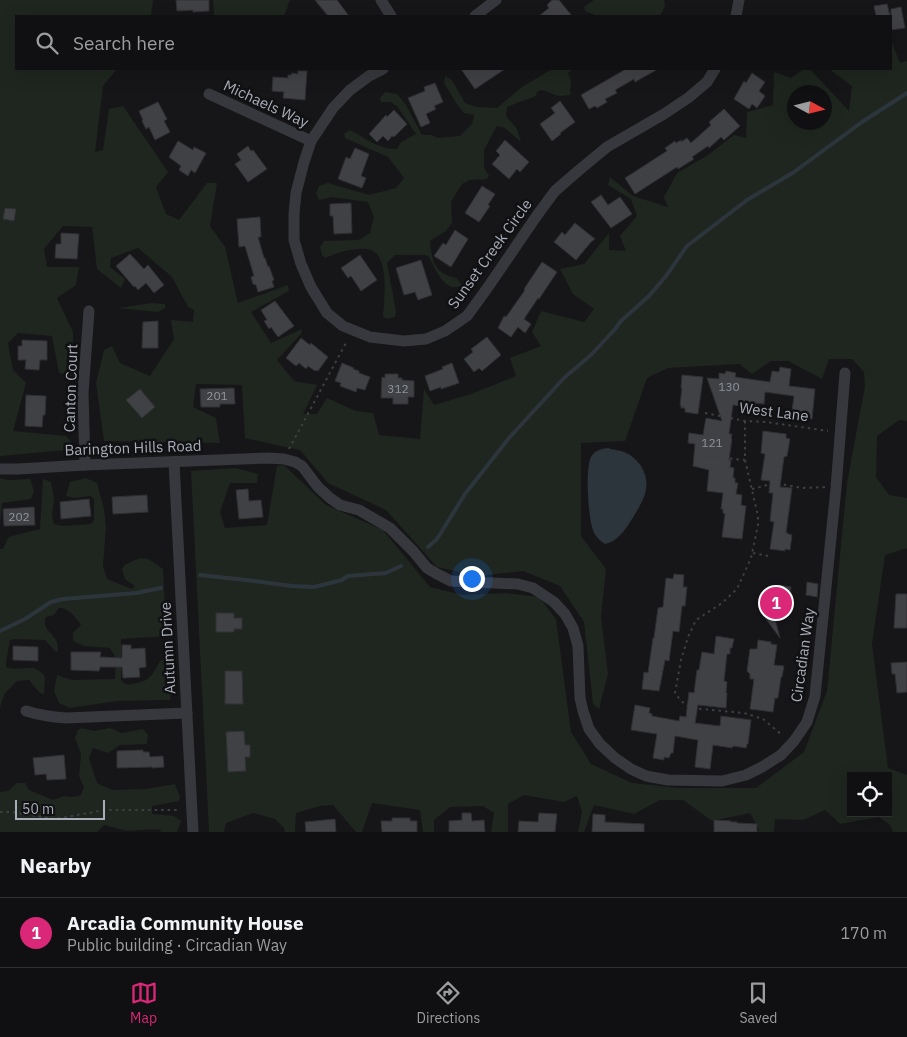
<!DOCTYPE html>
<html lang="en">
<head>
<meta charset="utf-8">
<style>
  body { margin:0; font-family:"IBM Plex Sans",sans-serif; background:#19191b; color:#f1f3f6 }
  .controls { position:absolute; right:15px; bottom:15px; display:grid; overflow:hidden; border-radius:0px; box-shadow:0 5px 20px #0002 }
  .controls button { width:45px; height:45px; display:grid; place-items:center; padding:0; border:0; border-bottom:1px solid #303032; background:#101012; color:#f1f3f6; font:25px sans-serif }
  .compass { position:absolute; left:787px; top:85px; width:45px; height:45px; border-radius:50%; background:#101012; box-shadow:0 5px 20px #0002; rotate:97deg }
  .scale { position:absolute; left:15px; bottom:12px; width:90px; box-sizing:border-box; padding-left:5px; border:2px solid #a8adb8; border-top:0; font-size:14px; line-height:18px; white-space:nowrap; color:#a8adb8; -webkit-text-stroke:4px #111113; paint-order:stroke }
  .you { position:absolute; left:471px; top:578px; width:18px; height:18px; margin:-12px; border:4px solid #fff; border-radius:50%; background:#1a73e8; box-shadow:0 0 0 8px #1a73e833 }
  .badge { display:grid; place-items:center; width:32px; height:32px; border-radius:50%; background:#db2777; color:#fff; font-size:16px; font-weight:700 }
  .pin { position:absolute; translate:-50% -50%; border:2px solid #fff; box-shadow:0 1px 5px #0006 }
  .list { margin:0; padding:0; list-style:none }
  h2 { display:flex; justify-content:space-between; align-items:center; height:65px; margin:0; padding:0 20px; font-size:21px }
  h2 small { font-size:16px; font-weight:400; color:#9c9d9f }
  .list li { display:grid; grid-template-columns:32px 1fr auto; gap:15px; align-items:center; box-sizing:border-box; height:70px; padding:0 20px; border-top:1px solid #303032 }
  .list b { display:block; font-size:19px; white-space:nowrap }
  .list p { margin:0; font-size:16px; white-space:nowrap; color:#9c9d9f }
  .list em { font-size:16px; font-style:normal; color:#9c9d9f }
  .icon { flex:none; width:28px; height:28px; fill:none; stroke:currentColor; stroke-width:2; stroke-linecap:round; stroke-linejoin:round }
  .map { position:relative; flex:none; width:907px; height:832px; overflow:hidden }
  .search { position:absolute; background:#101012; box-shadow:0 5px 20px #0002; left:15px; right:15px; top:15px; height:55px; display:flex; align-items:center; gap:12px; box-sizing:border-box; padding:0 18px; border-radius:0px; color:#9c9d9f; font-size:19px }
  .sheet { height:135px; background:#101012 }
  nav { display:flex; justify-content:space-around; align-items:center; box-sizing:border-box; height:70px; border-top:1px solid #303032; background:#101012; font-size:14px; color:#9c9d9f }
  nav a { display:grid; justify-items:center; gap:2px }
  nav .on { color:#db2777 }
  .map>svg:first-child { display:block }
  .green { fill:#1e261f; fill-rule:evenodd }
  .water { fill:#2c353c }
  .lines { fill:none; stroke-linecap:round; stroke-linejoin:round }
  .stream { stroke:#2c353c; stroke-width:4 }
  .building { fill:#404145; stroke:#303034 }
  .path { stroke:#3d3f44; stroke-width:2; stroke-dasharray:2.5 4; stroke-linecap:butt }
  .minor { stroke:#37383d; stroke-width:11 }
  .labels { text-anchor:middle; stroke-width:5; stroke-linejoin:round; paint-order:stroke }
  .number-label { font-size:12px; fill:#8e929b }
  .street-label { font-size:15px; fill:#a8adb8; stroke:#111113 }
</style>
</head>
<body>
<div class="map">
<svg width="907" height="832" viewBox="0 0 907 832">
  <rect width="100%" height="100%" fill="#161618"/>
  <!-- green -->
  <g class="green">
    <path d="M0 0H153L151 16H16V69H117L103 86 95 152 103 150 109 109 123 106 168 172 156 187 166 214 179 220 207 183H217L210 226 225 247 238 303 288 285 289 291 251 312 271 343 302 329 301 334 277 360 294 381 317 385 303 414H317L327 398 356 411 373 413 379 435 420 439 424 389 434 405 471 394 516 376 510 358 541 346 532 332 541 311 584 322 594 309 573 294 560 269 584 264 609 233V250L626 251 620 236 637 216 631 199 608 185 610 177 633 196 668 207 664 197 677 173 708 155 734 135 746 138 747 112 773 105 774 72 791 78 804 69H810L849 111 852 86 829 69H891V40L900 63 907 61V421L899 420 877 436 876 477 889 495 907 498V548L885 555 872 644 888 768 907 775V832H893L890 825 879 817 840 824 825 810 803 820 775 819 774 832H758L759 829 750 813 712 821 683 800H660L634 814 594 805 584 832H578L582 812 577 796 564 802 524 795 508 804V832H491L494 813 483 806 450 807 434 820V832H423L420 810 372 803 362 832H356L333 805 320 806 296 813 295 832H285L284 828 275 819 253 813 226 823 224 832H209L191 471 236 468 258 474 257 483H230L220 512 225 528 267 525 277 466 284 465 326 505 383 530 430 587 463 595 505 593 539 597 556 619 571 732 591 764 632 783 679 788H756L804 752 827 691 847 483 865 386 864 372 852 359H829L822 379 788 361H771L752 374 739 364 668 368 647 378 625 441 581 443V536L606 569 601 617 608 674 599 709 593 704 584 622 560 586 523 571 478 576 437 567 386 510 328 483 300 450 245 438 242 385 196 384 193 407 216 418 220 443 104 441 96 383 104 350 112 346 120 363 150 376 174 339 171 320 193 322 194 310 188 307 172 277 138 248 111 258 110 267 125 279 121 288 97 269 92 227 63 226 44 249 47 267H79L76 285 57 298 73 332V376L59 373 52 336 18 333 8 343 13 370 26 383 13 431 66 436 72 443 66 450 0 456ZM794 92H824V122H794ZM851 776H888V813H851Z"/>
    <polygon points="213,0 290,0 284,16 214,16"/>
    <polygon points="594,0 664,0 665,6 660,16 618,16 618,15 597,16 585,11 584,7"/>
    <path d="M552 69H573L568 73 571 80 570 95 558 96 542 90 537 92 536 96 507 107 506 116 517 129 521 142 505 128 497 126 484 150V168L489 175 487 179 470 180 462 184 451 202 452 223 446 231 430 241C432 261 434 273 456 278L462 285C445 295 435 268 429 257L425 255H395L387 263 396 311 395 317 387 319 383 317C384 301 390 257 371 250 358 246 337 253 325 258L322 255 320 247 324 241 359 240 370 233 374 217 368 202 332 197 319 200 316 193 319 186 328 183 369 195 396 188 404 178 388 157 345 138 344 134 350 130C365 138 380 150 397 149L401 142 416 134 397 106 390 102H381L380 98 385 92 397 94 406 105 422 135H431L438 138 460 136 472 124 474 115 464 113 458 106 444 83 445 76 452 80 465 103 477 107 497 108 522 87Z"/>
    <polygon points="152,303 165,304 165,308 158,312 118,308"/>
    <polygon points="0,478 8,480 30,479 34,491 31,499 2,503 0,523"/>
    <path d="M86 478 97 483 104 509 106 527 103 567 107 579 132 589 135 586 125 579 122 569C124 565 126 564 131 562 146 554 150 560 163 569L165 611 169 632 167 636 121 639V681L128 685C148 681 150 680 160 661L167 659 173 665 175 674 170 700 117 701 70 708 59 703 54 691 57 675 72 680 115 679 116 658 110 648 84 646 73 641V633L81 625C76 618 69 607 59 608L54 615 46 617C41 630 53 632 57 642 58 645 58 648 58 651L56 652 45 640 15 639 10 640 6 662V667C20 673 33 660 45 677L44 694 40 693 29 680 17 681 5 693 0 707V549H3L8 538 12 536 40 529 43 479 51 482 54 498 52 516 54 524 62 526 91 524 94 520V499L91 496 74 498 66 496 70 482Z"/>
    <polygon points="82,728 94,731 110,728 122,733 143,729 148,735 147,744 120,745 108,753 93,748 89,758 97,783 112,790 145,789 175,784 180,797 179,801 152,806 152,814 174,816 181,821 177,832 161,832 160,830 156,829 127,831 104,825 97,832 0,832 0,792 8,791 17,783 25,783 29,790 53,800 64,796 73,797 81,795 84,787 79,776 81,754 75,738 78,730"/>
  </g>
  <!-- water -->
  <path class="water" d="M608 448C613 450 621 450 626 453 632 455 637 461 641 466 653 486 643 501 632 519 626 529 617 542 605 544 599 540 595 536 593 530 588 517 585 469 591 457 595 450 601 449 608 448Z"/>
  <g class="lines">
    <!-- stream -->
    <g class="stream">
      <polyline points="428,547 437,539 465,494 509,438 564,378 592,354 615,329 621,321 649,296 666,276 687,246 747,200 794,172 862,122 907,93"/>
      <polyline points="200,575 246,580 292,586 314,587 342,580 348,576 386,573 401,566"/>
      <polyline points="0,631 25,619 51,602 63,599 136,593 161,588"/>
    </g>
  </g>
  <!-- building -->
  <g class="building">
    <polygon points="176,0 209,0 209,11 193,12 193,10 177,11"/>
    <polygon points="315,0 337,0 349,16 328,16"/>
    <polygon points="552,0 559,0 572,16 539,16 549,8 547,5"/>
    <polygon points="887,4 890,16 876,16 874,6"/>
    <polygon points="901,7 905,28 891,30 891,9"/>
    <polygon points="461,69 505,69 475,89"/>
    <polygon points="626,69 658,69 635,82 634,79 615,90 617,93 605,99 607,102 597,108 595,106 589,109 581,95"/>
    <polygon points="298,71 307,71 305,100 283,98 284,92 272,91 273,77 288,78 288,75 291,75 292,73 298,74"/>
    <polygon points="752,73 765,82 759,91 765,96 757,108 752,104 749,109 734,99 744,81 746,83"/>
    <polygon points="435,83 443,102 434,106 436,109 426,114 430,123 421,127 408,98 425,91 424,87"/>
    <polygon points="560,101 575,122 560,133 561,134 552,141 540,124 555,113 551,108"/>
    <polygon points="158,102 167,119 164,121 170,132 155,140 149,127 146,129 142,121 143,120 139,111"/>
    <polygon points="724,109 740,126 724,140 721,137 709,148 708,146 692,157 694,159 678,169 677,167 635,194 625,178 667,151 665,148 675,141 676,143 681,140 681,142 687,138 691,143 711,125 709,122"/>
    <polygon points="394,110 407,124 394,137 392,136 388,141 383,136 377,142 369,134 386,115 387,117"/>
    <polygon points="505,140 529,162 520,172 517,169 509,179 492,164 500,155 496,151"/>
    <polygon points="178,141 193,150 194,147 206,153 195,173 191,170 188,176 179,170 181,166 169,157"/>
    <polygon points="248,146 251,151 253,150 267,169 248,182 235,164 241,160 237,154"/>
    <polygon points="355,148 369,154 361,176 366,178 362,188 338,179 346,157 350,159"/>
    <polygon points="482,186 495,194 488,205 490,206 479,222 465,213"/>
    <polygon points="601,195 608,205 620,197 632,214 611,228 591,202"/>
    <polygon points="351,203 352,233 334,234 333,216 330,216 330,204"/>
    <polygon points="5,208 16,209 14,221 3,219"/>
    <polygon points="260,217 261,237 258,237 264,258 265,258 268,267 269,266 274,280 272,281 274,287 258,292 256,285 253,284 251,277 254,276 245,246 239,247 237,219"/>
    <polygon points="575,223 595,239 591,242 576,260 554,242 562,232 565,235"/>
    <polygon points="455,230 468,239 451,267 434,256 443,243 446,245"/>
    <polygon points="61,233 79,234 77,259 55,258 56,244 61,244"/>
    <polygon points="130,254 144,269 148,265 164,285 154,293 146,283 138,290 135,286 134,287 116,266"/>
    <polygon points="360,255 377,280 361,291 351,276 348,278 341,268"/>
    <polygon points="421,260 432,295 418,300 415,292 404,295 396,268"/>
    <polygon points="542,262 557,272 539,299 538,298 524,319 531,324 525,333 518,327 511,337 498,328 504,316 506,317 525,290 524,289"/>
    <polygon points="275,301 294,326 278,337 271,327 269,329 264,321 267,320 261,310"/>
    <polygon points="158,321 158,348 142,348 143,322"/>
    <polygon points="487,337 501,355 482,371 479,368 474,372 464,359 473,352 471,349"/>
    <polygon points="301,338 310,345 311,343 328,357 318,371 316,370 315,371 308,366 306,369 299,363 296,366 286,358"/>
    <polygon points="22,340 47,341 47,360 40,360 39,370 25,369 26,360 18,360 18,346 22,346"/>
    <polygon points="342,363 354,368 353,369 359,371 359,373 370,377 365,390 357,388 356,392 340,386 341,383 335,381"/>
    <polygon points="452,363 459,383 441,389 441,387 430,391 425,376 443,369 442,367"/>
    <polygon points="780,367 791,369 789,386 815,389 812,419 800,417 800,412 792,411 794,396 765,392 764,404 756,403 756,406 752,406 752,407 733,405 729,434 732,434 731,439 732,439 729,460 731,460 730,467 734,468 733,478 735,478 735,483 738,483 736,494 742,495 741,505 746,506 742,539 722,537 725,514 723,513 723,509 721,509 723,493 707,491 709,470 693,466 695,444 688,443 689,433 703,435 706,418 722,421 707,378 719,379 719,373 725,374 726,371 736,373 735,377 770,382 772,371 779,372"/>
    <polygon points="385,374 398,374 398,378 402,378 402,380 414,381 414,397 408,397 408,404 393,404 393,398 381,398 382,377 385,378"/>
    <polygon points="682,375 703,377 698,414 685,412 685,408 681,408 681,405 680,405 682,388 681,388"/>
    <polygon points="234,388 235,404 220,404 220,407 201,407 200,389"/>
    <polygon points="140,389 155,407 142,418 126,400"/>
    <polygon points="26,395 46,396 45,415 43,415 42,427 25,426"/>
    <polygon points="763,431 786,434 786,438 790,439 787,456 784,457 780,487 792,488 786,533 788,533 788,534 792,535 790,550 785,549 785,551 770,549 774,522 770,521 773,493 769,493 770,481 761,480 765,454 761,453"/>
    <polygon points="248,489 249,501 261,500 263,517 239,519 236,490"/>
    <polygon points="147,495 148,512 113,514 112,497"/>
    <polygon points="89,499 91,516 61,519 60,502"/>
    <polygon points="34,507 35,525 4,526 3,509"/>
    <polygon points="674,574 684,575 683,587 687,587 685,606 682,606 679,632 673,631 669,661 665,660 659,691 642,689 644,672 648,673 653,638 654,638 658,608 663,607 666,578 673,579"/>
    <polygon points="807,582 818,584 817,597 806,595"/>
    <polygon points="779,585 791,587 789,610 775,619 780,638 763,615 762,607 764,592 767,594 773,589 778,587"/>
    <polygon points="896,594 907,594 907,628 894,628"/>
    <polygon points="216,613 234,613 234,618 242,618 242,629 234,629 234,632 216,632"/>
    <polygon points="716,636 734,639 732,648 730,648 730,654 727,654 724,681 727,682 726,693 727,693 726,708 698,705 695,723 720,726 721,716 751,720 748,744 747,744 746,748 733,746 732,748 713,745 710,769 695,767 698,740 675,736 673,753 671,753 669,758 664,757 664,760 653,758 657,734 631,730 635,705 650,708 649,713 652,714 652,716 679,721 680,716 686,717 689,692 694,693 697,670 699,670 702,652 714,654"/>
    <polygon points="758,640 771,642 771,644 777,645 774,665 784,666 782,677 781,677 778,698 775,698 773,712 750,709 754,679 750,679 750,674 747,671 750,649 757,649"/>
    <polygon points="122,645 131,645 131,649 145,648 146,667 139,668 140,677 123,678 122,667 100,667 99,671 71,670 71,652 101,652 100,657 122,658"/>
    <polygon points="13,646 38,647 38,661 13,660"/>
    <polygon points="907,662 907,692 897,693 895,674 892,674 891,663"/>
    <polygon points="225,671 242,671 243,704 225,704"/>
    <polygon points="244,731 245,745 250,745 250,757 245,757 246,771 228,772 226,732"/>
    <polygon points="143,750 143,752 149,752 150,757 163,756 164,767 152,768 152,767 117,768 117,751"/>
    <polygon points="64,755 66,779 47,780 46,774 35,775 33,758"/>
    <polygon points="462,813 471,813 472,821 484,820 485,832 449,832 449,821 462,820"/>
    <polygon points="539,813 557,814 555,832 518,832 519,821 538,822"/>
    <polygon points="593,814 605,815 605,822 644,824 644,832 592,832"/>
    <polygon points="392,818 410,818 410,821 417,821 417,832 382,832 381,821 392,821"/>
    <polygon points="335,819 336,832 306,832 305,822"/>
    <polygon points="714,820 731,821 731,822 737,822 737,823 757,824 757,832 714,832"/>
  </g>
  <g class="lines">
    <!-- path -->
    <g class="path">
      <polyline points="705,413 745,421 766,422 828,431"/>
      <polyline points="745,421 745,460 758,516 758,525 751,558 737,589 722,603 696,620 688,637 681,660 675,693 681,701 691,708 744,713 763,719 782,735"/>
      <polyline points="289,449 347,341"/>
      <polyline points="704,456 745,460"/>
      <polyline points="752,489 771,484 781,484 802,488 826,487"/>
      <polyline points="753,553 768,556"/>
      <polyline points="0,812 11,812 55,819 105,810 180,810"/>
    </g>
    <!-- minor -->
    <g class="minor">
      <polyline points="381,0 391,16"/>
      <polyline points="475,16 496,0"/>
      <polyline points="736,16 739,0"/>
      <polyline points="383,69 369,76 350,90 333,108 311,141 304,162 296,193 294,214 294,240 301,264 311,287 327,313 343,326 370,337 404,341 426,339 445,331 467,316 486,290 538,214 555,191 578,171 607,147 664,114 688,98 707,82 715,69"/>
      <polyline points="209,94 311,141"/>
      <polyline points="174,462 193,832"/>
      <polyline points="85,465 83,393 89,311"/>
      <polyline points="0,469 18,469 85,465 268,458 284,459 295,462 302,466 318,487 330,498 340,505 359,510 390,528 413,551 427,568 437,574 451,581 518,584 533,588 554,602 565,614 573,628 578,646 580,698 583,711 589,729 600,744 615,758 631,769 646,776 668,780 722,781 746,775 762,767 781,755 794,741 807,722 815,696 836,488 845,373"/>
      <path d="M26 711C39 715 52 717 66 718L187 713"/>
    </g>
  </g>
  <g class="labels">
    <!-- number labels -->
    <g class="number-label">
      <text x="729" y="391">130</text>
      <text x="398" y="393">312</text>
      <text x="217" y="400">201</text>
      <text x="712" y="447">121</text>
      <text x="19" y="521">202</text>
    </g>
    <!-- street labels -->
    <g class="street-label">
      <text transform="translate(266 104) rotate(25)" y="5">Michaels Way</text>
      <text transform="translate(490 254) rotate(-54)" y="5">Sunset Creek Circle</text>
      <text transform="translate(71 388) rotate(-88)" y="5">Canton Court</text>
      <text transform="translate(774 412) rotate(7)" y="5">West Lane</text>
      <text transform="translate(133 448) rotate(-2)" y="5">Barington Hills Road</text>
      <text transform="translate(168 648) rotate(-93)" y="5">Autumn Drive</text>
      <text transform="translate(803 655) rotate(-82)" y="5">Circadian Way</text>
    </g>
  </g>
</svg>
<div class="controls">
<button><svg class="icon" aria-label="locate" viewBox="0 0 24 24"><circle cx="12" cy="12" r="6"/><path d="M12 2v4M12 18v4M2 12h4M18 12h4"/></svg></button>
</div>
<svg class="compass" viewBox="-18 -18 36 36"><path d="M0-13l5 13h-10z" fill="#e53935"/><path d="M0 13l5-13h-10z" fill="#9c9d9f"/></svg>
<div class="scale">50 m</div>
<div class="you"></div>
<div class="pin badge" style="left:776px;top:603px">1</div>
<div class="search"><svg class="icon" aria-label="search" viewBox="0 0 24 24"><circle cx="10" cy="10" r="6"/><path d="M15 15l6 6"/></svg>Search here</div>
</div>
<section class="sheet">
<h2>Nearby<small></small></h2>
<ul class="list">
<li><span class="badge">1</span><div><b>Arcadia Community House</b><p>Public building · Circadian Way</p></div><em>170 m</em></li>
</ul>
</section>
<nav>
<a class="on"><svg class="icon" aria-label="map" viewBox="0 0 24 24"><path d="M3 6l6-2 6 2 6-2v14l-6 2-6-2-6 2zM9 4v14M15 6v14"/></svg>Map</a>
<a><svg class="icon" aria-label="directions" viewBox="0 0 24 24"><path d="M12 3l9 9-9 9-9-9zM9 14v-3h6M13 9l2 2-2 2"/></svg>Directions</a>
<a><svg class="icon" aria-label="saved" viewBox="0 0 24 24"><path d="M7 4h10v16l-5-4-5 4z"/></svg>Saved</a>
</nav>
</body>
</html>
